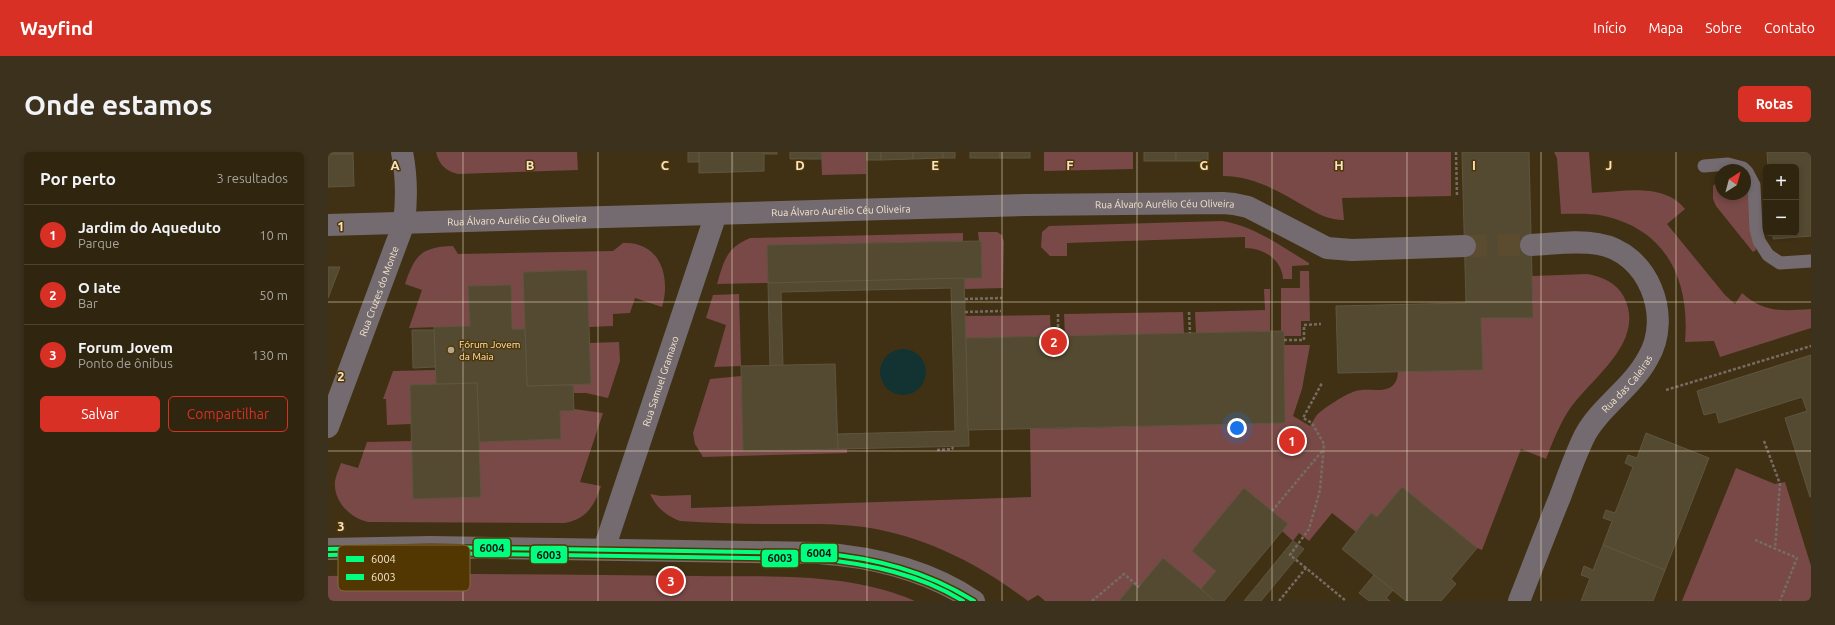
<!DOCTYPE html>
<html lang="pt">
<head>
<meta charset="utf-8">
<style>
  body { margin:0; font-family:Ubuntu,sans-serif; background:#3c311d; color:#f1f3f6 }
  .controls { position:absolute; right:12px; top:12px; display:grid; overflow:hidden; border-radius:6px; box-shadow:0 2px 6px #0003 }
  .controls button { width:36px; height:36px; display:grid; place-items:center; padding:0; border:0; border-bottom:1px solid #4b422f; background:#30250f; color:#f1f3f6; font:20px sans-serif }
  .compass { position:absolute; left:1387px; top:12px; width:36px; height:36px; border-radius:50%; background:#30250f; box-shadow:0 2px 6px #0003; rotate:36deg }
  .you { position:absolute; left:909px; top:276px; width:14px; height:14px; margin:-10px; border:3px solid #fff; border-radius:50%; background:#1a73e8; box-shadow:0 0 0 6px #1a73e833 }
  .badge { display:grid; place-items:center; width:26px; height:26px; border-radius:50%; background:#d93025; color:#fff; font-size:13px; font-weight:700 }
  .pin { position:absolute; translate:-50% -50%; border:2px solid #fff; box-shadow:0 1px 4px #0006 }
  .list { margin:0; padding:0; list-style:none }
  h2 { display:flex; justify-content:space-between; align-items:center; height:52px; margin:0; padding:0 16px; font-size:17px }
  h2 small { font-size:13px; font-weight:400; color:#a8a59e }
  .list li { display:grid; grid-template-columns:26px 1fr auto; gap:12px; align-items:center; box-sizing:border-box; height:60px; padding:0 16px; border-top:1px solid #4b422f }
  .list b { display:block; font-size:15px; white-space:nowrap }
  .list p { margin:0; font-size:13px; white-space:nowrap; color:#a8a59e }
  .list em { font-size:13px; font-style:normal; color:#a8a59e }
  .actions { display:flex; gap:8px; padding:12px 16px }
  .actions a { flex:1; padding:9px 0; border:1px solid #d93025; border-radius:6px; text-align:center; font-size:14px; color:#d93025 }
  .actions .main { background:#d93025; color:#fff }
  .map { position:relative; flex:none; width:1483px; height:449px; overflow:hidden; border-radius:6px }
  header { display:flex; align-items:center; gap:24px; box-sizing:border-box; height:56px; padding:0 20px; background:#d93025; color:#fff }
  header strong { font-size:19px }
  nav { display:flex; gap:22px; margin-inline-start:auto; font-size:14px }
  .intro { display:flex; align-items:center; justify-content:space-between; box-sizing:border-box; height:96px; padding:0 24px }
  h1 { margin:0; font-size:28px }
  .button { padding:10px 18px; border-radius:6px; background:#d93025; color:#fff; font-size:14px; font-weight:700 }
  main { display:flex; gap:24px; padding:0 24px }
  aside { flex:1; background:#30250f; border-radius:6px; box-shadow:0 2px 6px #0003 }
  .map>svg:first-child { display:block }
  .green { fill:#784946 }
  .water { fill:#123331 }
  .building { fill:#544a32; stroke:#5f563f }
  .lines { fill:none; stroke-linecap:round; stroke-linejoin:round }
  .street-tunnel { stroke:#5b4c30; stroke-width:22; stroke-dasharray:22 11; stroke-linecap:butt }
  .path { stroke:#766c64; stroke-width:2.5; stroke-dasharray:3 2; stroke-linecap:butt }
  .lane { stroke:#736b6f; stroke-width:13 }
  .street { stroke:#736b6f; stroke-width:22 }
  .secondary { stroke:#766b6c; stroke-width:22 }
  .bus-1-casing { stroke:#523702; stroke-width:7 }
  .bus-2-casing { stroke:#523702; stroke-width:7 }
  .bus-1 { stroke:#00ff80; stroke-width:4 }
  .bus-2 { stroke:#00ff80; stroke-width:4 }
  .grid { fill:none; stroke:#f5e5cd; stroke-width:1; stroke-opacity:0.55 }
  .poi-dot { fill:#b6a68c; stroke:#523702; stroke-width:1.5 }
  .labels { text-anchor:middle; stroke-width:3; stroke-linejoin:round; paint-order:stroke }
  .street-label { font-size:10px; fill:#f5e5cd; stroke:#523702 }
  .poi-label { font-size:10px; fill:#f5e5cd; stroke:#523702; text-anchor:start }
  .key { fill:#523702; stroke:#836b3f; stroke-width:1 }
  .key-label { font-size:11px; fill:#f5e5cd }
  .grid-label { font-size:13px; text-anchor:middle; font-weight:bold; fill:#f5e5cd; stroke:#523702; stroke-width:3; stroke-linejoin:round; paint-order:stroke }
  .line-badge { stroke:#523702; stroke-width:1.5 }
  .pale-badge-label { font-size:11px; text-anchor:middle; font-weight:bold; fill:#111 }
</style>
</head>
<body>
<header>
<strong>Wayfind</strong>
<nav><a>Início</a><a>Mapa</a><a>Sobre</a><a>Contato</a></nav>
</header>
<div class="intro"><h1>Onde estamos</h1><a class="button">Rotas</a></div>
<main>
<aside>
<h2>Por perto<small>3 resultados</small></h2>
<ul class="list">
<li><span class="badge">1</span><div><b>Jardim do Aqueduto</b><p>Parque</p></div><em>10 m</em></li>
<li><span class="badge">2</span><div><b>O Iate</b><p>Bar</p></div><em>50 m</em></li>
<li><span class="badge">3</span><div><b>Forum Jovem</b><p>Ponto de ônibus</p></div><em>130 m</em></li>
</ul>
<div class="actions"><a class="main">Salvar</a><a>Compartilhar</a></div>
</aside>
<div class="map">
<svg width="1483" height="449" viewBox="0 0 1483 449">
  <rect width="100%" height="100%" fill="#403114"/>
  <!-- green -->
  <g class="green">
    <path d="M108 0H249L250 18 130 22C118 19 111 13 108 0Z"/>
    <polygon points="493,0 538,0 538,22 494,23"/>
    <polygon points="716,0 805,0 805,17 716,19"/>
    <path d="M895 0H1123V44L1014 46 1016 68C1001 68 990 62 978 55 952 40 926 24 895 24Z"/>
    <path d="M1226 0H1261L1264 41C1295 40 1335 30 1357 57L1339 72 1397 143 1407 152 1414 141C1436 161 1455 159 1483 157V176L1392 205 1386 189 1357 190C1362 130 1340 78 1276 64 1262 61 1247 62 1233 62L1229 6Z"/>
    <polygon points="1393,26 1393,42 1417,42 1417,28 1421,35 1428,98 1425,100 1388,54 1385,47 1385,34"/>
    <path d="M894 69C927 74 954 95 981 111V113L964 114V127H955C954 108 936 96 917 96V85L739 91V104H722L713 95 714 80 721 74Z"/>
    <polygon points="650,80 669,80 674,83 676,90 675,136 637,137 636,126 654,126 653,89 651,89"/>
    <path d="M635 81V89L439 93 440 131 389 132C396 109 398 96 422 86Z"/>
    <path d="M295 91C300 91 306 91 311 93 337 101 341 133 334 155L307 146 302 161 285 162V174L261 175 259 118 196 120 197 177H184L183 133 140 134 142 174 81 176 94 138 77 132C87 103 93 95 125 94L130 102 285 99Z"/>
    <polygon points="972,119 981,119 982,169 973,169 973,184 956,184 956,179 953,179 953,136 972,136"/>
    <path d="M1259 122C1273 124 1289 131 1296 145 1318 189 1266 224 1243 255 1232 271 1225 289 1218 307L1193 297 1154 398 1149 396 1074 335 1049 365 1043 361 1028 380 1004 361 981 389 971 381 965 389 954 379 916 336 864 399 888 419 873 437 810 436 805 432 791 449H717L710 443 700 449C651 412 597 384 536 375 507 371 477 372 448 372 416 372 384 371 352 369 337 363 329 356 322 342L333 344 363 343V356L703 345 702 277 957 271 956 193H982L974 237 965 264 982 274C985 270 987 264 991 261 998 255 1016 243 1025 240 1041 233 1068 248 1070 220L1154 218 1153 166 1205 165 1204 124Z"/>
    <polygon points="936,137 942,137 942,179 868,181 867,160 937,158"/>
    <polygon points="411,142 413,214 386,215 398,173 378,166 385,143"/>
    <polygon points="855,160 856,181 737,184 736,162"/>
    <polygon points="722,163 723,184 638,186 637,164"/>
    <polygon points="291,190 292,209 280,246 258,241 246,241 245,233 263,232 261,191"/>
    <polygon points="108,218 108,232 82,233 83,272 59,273 58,247 55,247 65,219"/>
    <polygon points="413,224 415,299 519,297 519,301 375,305 367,292 365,281 382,227"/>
    <path d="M246 257 275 261 252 330 273 334C267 353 258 368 236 371L40 370C22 366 5 349 7 329 8 323 11 317 13 311L30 316 39 290 84 289 85 347 152 345 151 290 233 287 232 259H246Z"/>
    <polygon points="1408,316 1447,332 1457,330 1483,414 1483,449 1354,449"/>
    <path d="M116 422C201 422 285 423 370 424 442 425 520 420 587 449H0V424Z"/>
  </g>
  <!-- water -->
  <circle class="water" cx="575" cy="220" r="23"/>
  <!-- building -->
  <g class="building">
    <rect x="0" y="0" width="25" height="2"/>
    <rect x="360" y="0" width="11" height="10"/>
    <polygon points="371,0 405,0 405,20 371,21"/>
    <polygon points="405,0 436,0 436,19 405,20"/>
    <rect x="436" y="0" width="13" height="2"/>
    <polygon points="462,0 493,0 494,7 462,7"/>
    <rect x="538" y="0" width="15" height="8"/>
    <polygon points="553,0 585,0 585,7 553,8"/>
    <polygon points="585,0 615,0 615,6 585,7"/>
    <rect x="615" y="0" width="12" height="6"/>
    <rect x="642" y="0" width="30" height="6"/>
    <rect x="672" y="0" width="30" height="6"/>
    <rect x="816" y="0" width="32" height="9"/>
    <rect x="848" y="0" width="32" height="9"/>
    <polygon points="1134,0 1201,0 1205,166 1153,166 1155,218 1010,221 1008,154 1138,151"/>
    <polygon points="1439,0 1483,0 1483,84 1445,87 1445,81 1468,81 1468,15 1440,15"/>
    <polygon points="0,2 25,2 26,34 0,35"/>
    <polygon points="653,89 654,126 440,131 439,93"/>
    <polygon points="0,115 12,115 0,146"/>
    <polygon points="259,118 263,232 199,234 195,120"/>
    <polygon points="636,126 641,294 510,297 509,282 627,279 623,136 453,140 455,214 442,214 440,131"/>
    <polygon points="183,133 184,177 197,177 199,234 245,233 246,259 232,259 233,287 151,290 149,231 108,232 106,175 142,174 140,134"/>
    <polygon points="84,178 106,178 107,215 85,216"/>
    <polygon points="956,179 957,271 640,278 638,186"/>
    <polygon points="1483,203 1483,345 1482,345 1457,266 1479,259 1474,245 1391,271 1388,260 1376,263 1369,239"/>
    <polygon points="507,212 510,297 415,299 413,214"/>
    <polygon points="149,231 153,345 85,347 82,233"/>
    <polygon points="1318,281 1381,306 1337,418 1275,393 1284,369 1275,366 1278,358 1287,361 1305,315 1297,311 1300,303 1309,306"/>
    <polygon points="1074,335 1149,396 1123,427 1128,432 1113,449 1078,449 1014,397 1043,361 1049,365"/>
    <polygon points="916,336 960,372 896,449 887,449 873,437 888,419 864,399"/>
    <polygon points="965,389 976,397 933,449 916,449"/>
    <polygon points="1275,393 1337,418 1325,449 1253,449 1262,426 1253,423 1256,414 1265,418"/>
    <polygon points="835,406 873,437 887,449 791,449 805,432 810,436"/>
    <polygon points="1046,423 1065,438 1058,446 1062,449 1041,449 1031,441"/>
  </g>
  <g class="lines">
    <!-- street-tunnel -->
    <polyline class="street-tunnel" points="1137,94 1203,93"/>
    <!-- path -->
    <g class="path">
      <polyline points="1128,0 1129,44"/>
      <polyline points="637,147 674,146"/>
      <polyline points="637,160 673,159"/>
      <polyline points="861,160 862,181"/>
      <polyline points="730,162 730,184"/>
      <polyline points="956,188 976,188 976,173 993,172"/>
      <polyline points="1338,238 1483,194"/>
      <polyline points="1436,289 1452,332 1447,397"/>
      <polyline points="609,298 624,297 625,295"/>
      <polyline points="944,359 995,298"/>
      <polyline points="1427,388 1469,406 1452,449"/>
      <polyline points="978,416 962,403 981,377 992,338 996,292 984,271 975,266 994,231"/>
      <polyline points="764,449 796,422 811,435"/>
      <polyline points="951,449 978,416 1018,449"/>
    </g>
    <!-- lane -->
    <polyline class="lane" points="1376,14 1400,12 1415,16 1419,20 1426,33 1428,77 1431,89 1440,103 1452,111 1483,109"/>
    <!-- street -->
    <g class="street">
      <path id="s1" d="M0 73 698 53 895 51 906 52 920 55 999 96 1024 98 1137 94"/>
      <path id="s2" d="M0 275 76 71C79 47 79 25 74 0"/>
      <path id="s3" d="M276 397 388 62"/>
      <path id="s4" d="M1191 449C1205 414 1218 379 1232 345 1240 324 1247 303 1257 283 1273 254 1304 236 1320 206 1345 164 1320 100 1270 92 1248 88 1225 92 1203 93"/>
    </g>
    <!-- secondary -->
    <path class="secondary" d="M0 397 102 395 491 401C545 405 600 418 646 449"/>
    <!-- bus-1 casing -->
    <g class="bus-1-casing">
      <path id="bus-1" d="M0 397 102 395 491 401C547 406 598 419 646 449"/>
    </g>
    <!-- bus-2 casing -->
    <g class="bus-2-casing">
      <path id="bus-2" d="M0 403 102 401 491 407C541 412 591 422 635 449"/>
    </g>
    <!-- bus-1 -->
    <use href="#bus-1" class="bus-1"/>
    <!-- bus-2 -->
    <use href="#bus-2" class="bus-2"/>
  </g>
  <!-- grid -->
  <path class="grid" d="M135 0V449M270 0V449M404 0V449M539 0V449M674 0V449M809 0V449M944 0V449M1079 0V449M1213 0V449M1348 0V449M0 150H1483M0 299H1483"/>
  <!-- markers -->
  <circle class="poi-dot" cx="123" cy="198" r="4"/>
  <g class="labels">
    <!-- street labels -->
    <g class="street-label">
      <text dy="4" stroke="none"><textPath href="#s1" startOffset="837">Rua Álvaro Aurélio Céu Oliveira</textPath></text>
      <text dy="4" stroke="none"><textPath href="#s1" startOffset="513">Rua Álvaro Aurélio Céu Oliveira</textPath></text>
      <text dy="4" stroke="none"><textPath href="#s1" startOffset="189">Rua Álvaro Aurélio Céu Oliveira</textPath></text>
      <text dy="4" stroke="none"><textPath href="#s2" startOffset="145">Rua Cruzes do Monte</textPath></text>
      <text dy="4" stroke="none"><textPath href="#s3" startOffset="177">Rua Samuel Gramaxo</textPath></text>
      <text dy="4" stroke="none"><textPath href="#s4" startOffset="245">Rua das Caleiras</textPath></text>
    </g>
    <!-- poi labels -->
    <g class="poi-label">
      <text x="131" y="196">Fórum Jovem<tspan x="131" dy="12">da Maia</tspan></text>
    </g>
  </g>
  <!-- legend -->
  <rect x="10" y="393" width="132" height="46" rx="6" class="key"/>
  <rect x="18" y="404" width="18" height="6" fill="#00ff80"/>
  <rect x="18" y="422" width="18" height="6" fill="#00ff80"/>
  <g class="key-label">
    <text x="43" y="411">6004</text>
    <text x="43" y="429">6003</text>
  </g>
  <g class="grid-label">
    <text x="67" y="18">A</text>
    <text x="202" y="18">B</text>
    <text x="337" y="18">C</text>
    <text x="472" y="18">D</text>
    <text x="607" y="18">E</text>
    <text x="742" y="18">F</text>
    <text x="876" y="18">G</text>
    <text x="1011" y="18">H</text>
    <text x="1146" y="18">I</text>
    <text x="1281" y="18">J</text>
    <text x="13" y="79">1</text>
    <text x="13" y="229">2</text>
    <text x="13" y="379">3</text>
  </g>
  <g class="line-badge">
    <rect x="145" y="386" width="38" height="20" rx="4" fill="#00ff80"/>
    <rect x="472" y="391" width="38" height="20" rx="4" fill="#00ff80"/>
    <rect x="202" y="393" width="38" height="19" rx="4" fill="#00ff80"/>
    <rect x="433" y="397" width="38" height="19" rx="4" fill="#00ff80"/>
  </g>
  <g class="pale-badge-label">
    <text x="164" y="400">6004</text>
    <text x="491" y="405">6004</text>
    <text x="221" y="407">6003</text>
    <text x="452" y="410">6003</text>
  </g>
</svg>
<div class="controls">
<button>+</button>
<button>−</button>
</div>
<svg class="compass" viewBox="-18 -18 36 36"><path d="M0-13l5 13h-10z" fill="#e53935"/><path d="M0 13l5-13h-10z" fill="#a8a59e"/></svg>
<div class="you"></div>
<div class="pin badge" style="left:964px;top:289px">1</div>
<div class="pin badge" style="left:726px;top:190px">2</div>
<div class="pin badge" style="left:343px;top:429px">3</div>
</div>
</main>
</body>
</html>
